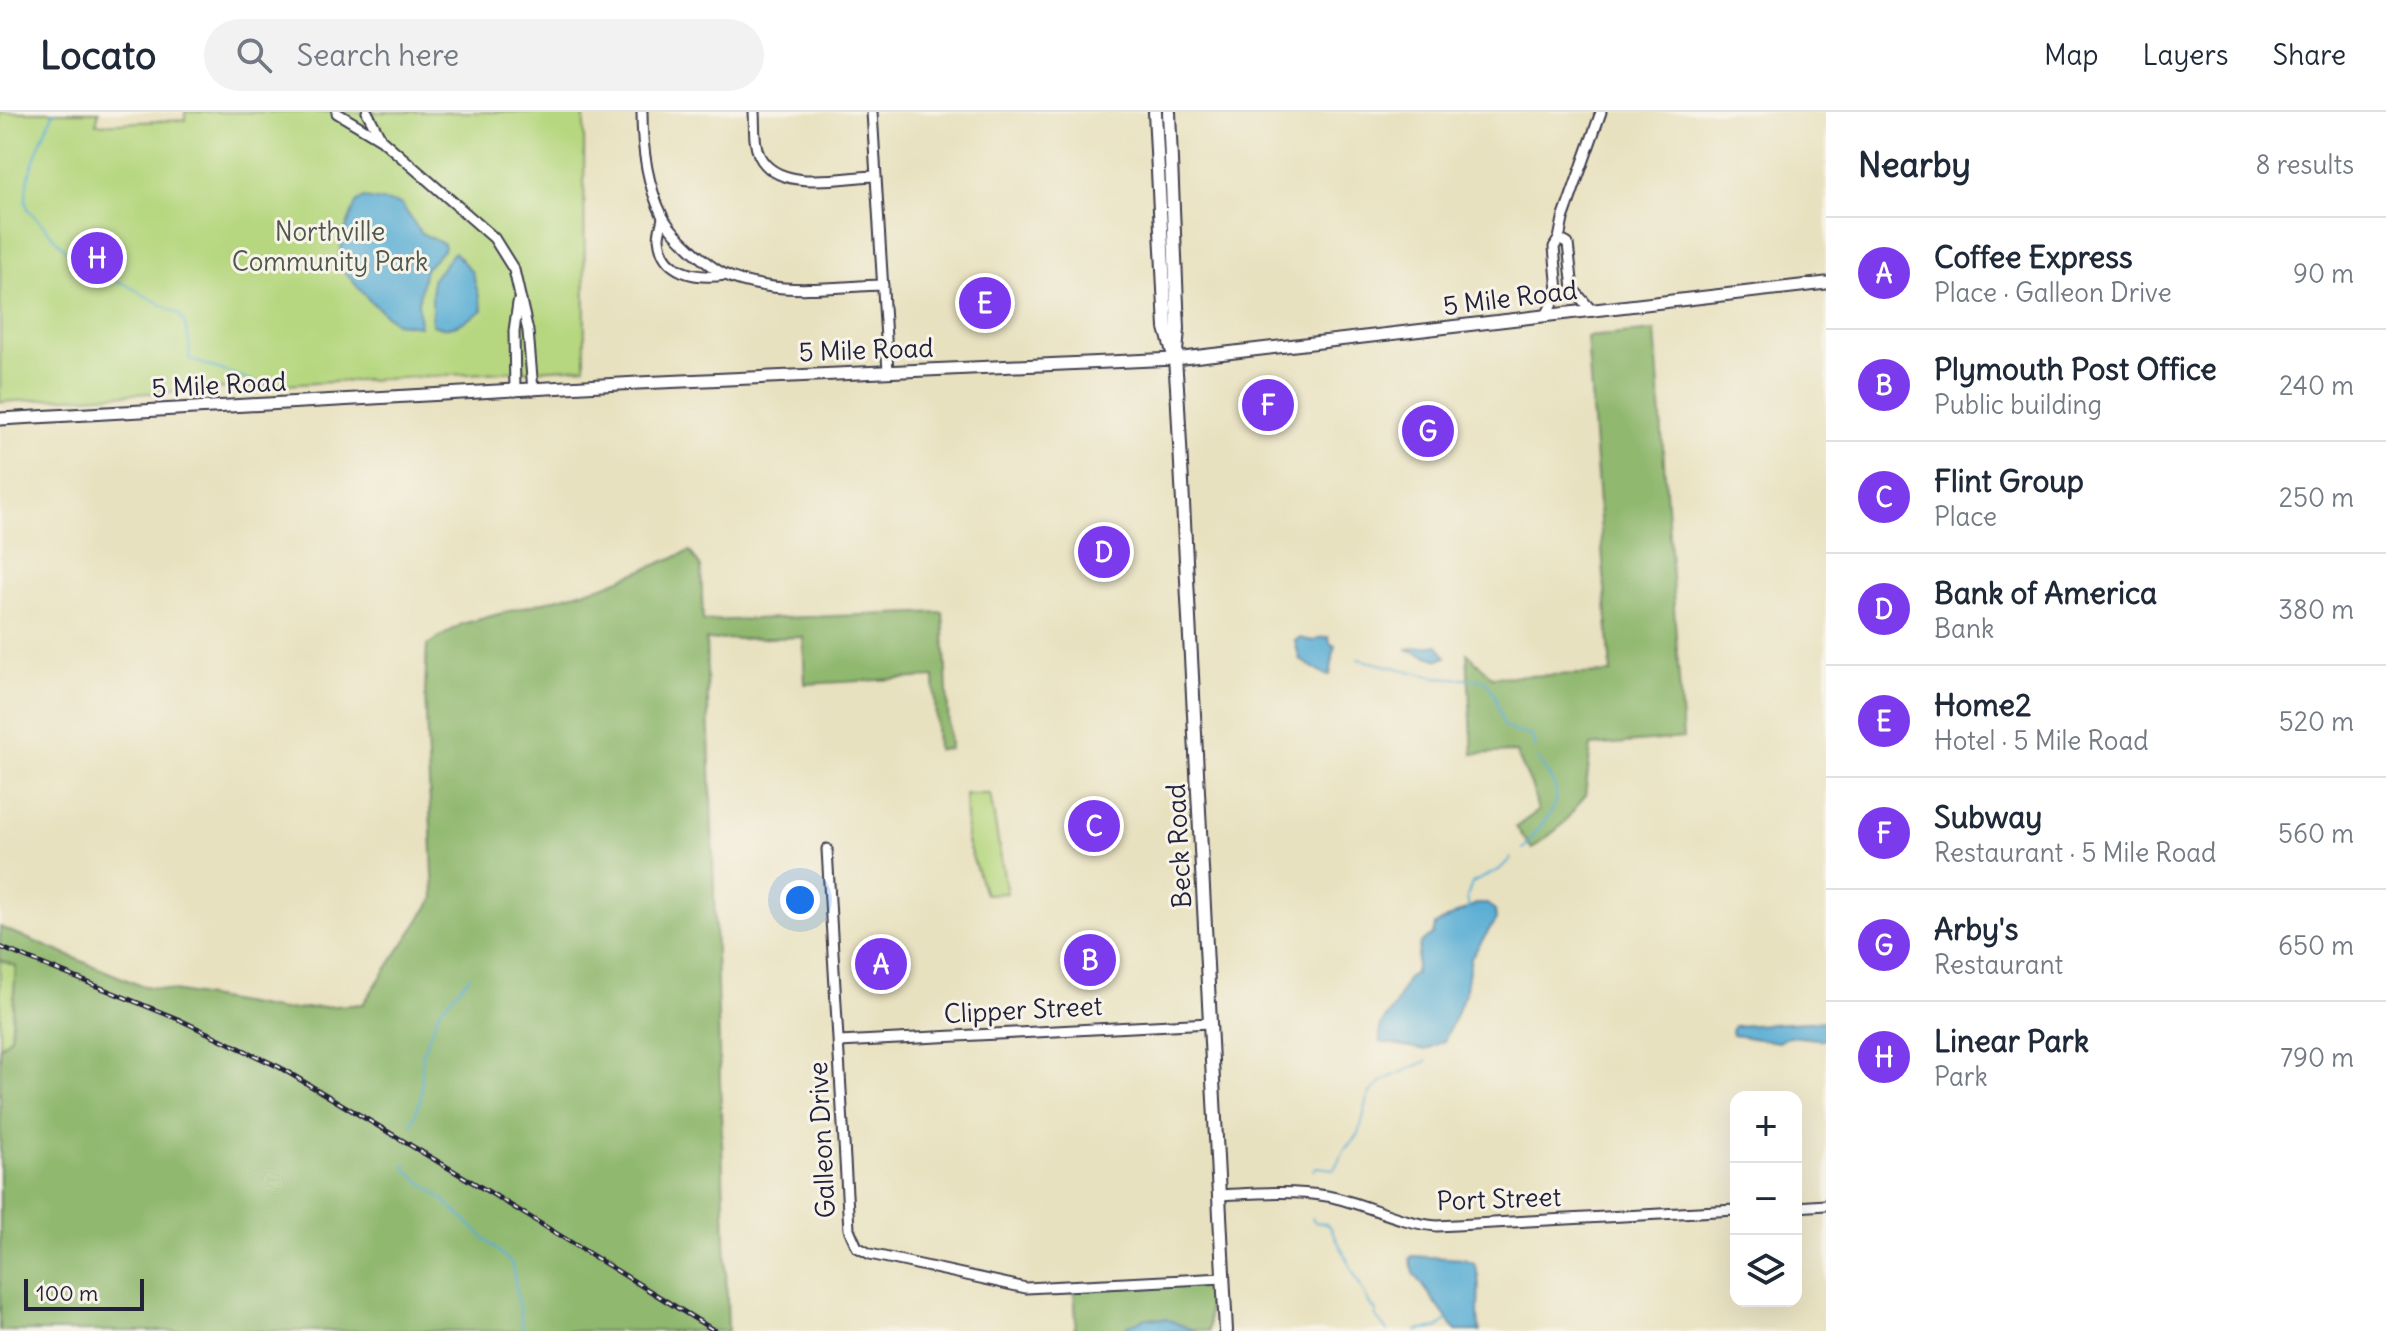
<!DOCTYPE html>
<html lang="en">
<head>
<meta charset="utf-8">
<style>
  body { margin:0; font-family:Delius,sans-serif; background:#f2f2f3; color:#1f2937 }
  .controls { position:absolute; right:24px; bottom:24px; display:grid; overflow:hidden; border-radius:16px; box-shadow:0 8px 32px #0002 }
  .controls button { width:72px; height:72px; display:grid; place-items:center; padding:0; border:0; border-bottom:2px solid #e0e1e3; background:#fff; color:#1f2937; font:40px sans-serif }
  .scale { position:absolute; left:24px; bottom:20px; width:120px; box-sizing:border-box; padding-left:8px; border:4px solid #22223b; border-top:0; font-size:22px; line-height:28px; white-space:nowrap; color:#22223b; -webkit-text-stroke:6px #f7f3e8; paint-order:stroke }
  .you { position:absolute; left:800px; top:788px; width:28px; height:28px; margin:-20px; border:6px solid #fff; border-radius:50%; background:#1a73e8; box-shadow:0 0 0 12px #1a73e833 }
  .badge { display:grid; place-items:center; width:52px; height:52px; border-radius:50%; background:#7c3aed; color:#fff; font-size:26px; font-weight:700 }
  .pin { position:absolute; translate:-50% -50%; border:4px solid #fff; box-shadow:0 2px 8px #0006 }
  .list { margin:0; padding:0; list-style:none }
  h2 { display:flex; justify-content:space-between; align-items:center; height:104px; margin:0; padding:0 32px; font-size:34px }
  h2 small { font-size:26px; font-weight:400; color:#747a83 }
  .list li { display:grid; grid-template-columns:52px 1fr auto; gap:24px; align-items:center; box-sizing:border-box; height:112px; padding:0 32px; border-top:2px solid #e0e1e3 }
  .list b { display:block; font-size:30px; white-space:nowrap }
  .list p { margin:0; font-size:26px; white-space:nowrap; color:#747a83 }
  .list em { font-size:26px; font-style:normal; color:#747a83 }
  .icon { flex:none; width:44px; height:44px; fill:none; stroke:currentColor; stroke-width:2; stroke-linecap:round; stroke-linejoin:round }
  .map { position:relative; flex:none; width:1826px; height:1219px; overflow:hidden }
  header { display:flex; align-items:center; gap:48px; box-sizing:border-box; height:112px; padding:0 40px; background:#fff; border-bottom:2px solid #e0e1e3 }
  header strong { font-size:38px }
  nav { display:flex; gap:44px; margin-inline-start:auto; font-size:28px }
  .search { width:560px; height:72px; background:#f2f2f3; display:flex; align-items:center; gap:20px; box-sizing:border-box; padding:0 28px; border-radius:44px; color:#747a83; font-size:30px }
  main { display:flex }
  aside { flex:1; background:#fff }
  .map>svg:first-child { display:block }
  .green { fill:#b6d77f; stroke:#6c7c5d; stroke-width:2 }
  .forest { fill:#90b86e; stroke:#596d54; stroke-width:2 }
  .water { fill:#58add4; stroke:#3d6888; stroke-width:2 }
  .lines { fill:none; stroke-linecap:round; stroke-linejoin:round }
  .stream { stroke:#58add4; stroke-width:2 }
  .minor-casing { stroke:#403f4f; stroke-width:13 }
  .tertiary-casing { stroke:#403f4f; stroke-width:15 }
  .secondary-casing { stroke:#403f4f; stroke-width:16 }
  .minor { stroke:#fff; stroke-width:9 }
  .tertiary { stroke:#fff; stroke-width:11 }
  .secondary { stroke:#fff; stroke-width:12 }
  .rail-casing { stroke:#22223b; stroke-width:5 }
  .rail { stroke:#f7f3e8; stroke-width:2; stroke-dasharray:6; stroke-linecap:butt }
  .labels { text-anchor:middle; stroke-width:6; stroke-linejoin:round; paint-order:stroke }
  .park-label { font-size:26px; fill:#4e584f; stroke:#f7f3e8 }
  .street-label { font-size:26px; fill:#22223b; stroke:#f7f3e8 }
</style>
</head>
<body>
<header>
<strong>Locato</strong>
<div class="search"><svg class="icon" aria-label="search" viewBox="0 0 24 24"><circle cx="10" cy="10" r="6"/><path d="M15 15l6 6"/></svg>Search here</div>
<nav><a>Map</a><a>Layers</a><a>Share</a></nav>
</header>
<main>
<div class="map">
<svg width="1826" height="1219" viewBox="0 0 1826 1219">
  <rect width="100%" height="100%" fill="#f7f3e8"/>
  <filter id="ink" filterUnits="userSpaceOnUse"><feTurbulence type="fractalNoise" baseFrequency=".0125" numOctaves="2"/><feDisplacementMap in="SourceGraphic" scale="16" xChannelSelector="R" yChannelSelector="G"/><feConvolveMatrix kernelMatrix="1 2 1 2 8 2 1 2 1" color-interpolation-filters="sRGB"/></filter>
  <filter id="wash" filterUnits="userSpaceOnUse"><feTurbulence type="fractalNoise" baseFrequency=".006" numOctaves="4" result="noise"/><feDisplacementMap in="SourceGraphic" scale="32" xChannelSelector="R" yChannelSelector="G"/><feGaussianBlur stdDeviation="1.8" result="paint"/><feColorMatrix in="noise" values="0 0 0 0 0 0 0 0 0 0 0 0 0 0 0 0 0 1.4 0 .05"/><feComposite in="paint" operator="in"/></filter>
  <g filter="url(#wash)">
    <rect width="100%" height="100%" fill="#e8e1bf"/>
    <!-- green -->
    <g class="green">
      <polygon points="0,0 99,0 96,12 185,8 185,0 584,0 585,255 0,290"/>
      <polygon points="965,682 990,682 1007,781 985,782 967,730"/>
      <polygon points="0,848 16,854 11,925 0,935"/>
    </g>
    <!-- forest -->
    <g class="forest">
      <polygon points="1655,219 1683,626 1591,634 1585,684 1561,714 1532,737 1516,715 1538,699 1532,675 1516,640 1473,642 1467,541 1492,565 1611,561 1587,225"/>
      <polygon points="690,439 701,455 703,509 943,500 950,637 937,638 934,565 805,572 803,525 706,528 728,1219 0,1219 0,935 11,925 16,854 0,848 0,815 139,873 281,898 363,892 434,786 425,580 427,533 462,512 603,474"/>
      <polygon points="1202,1168 1209,1183 1209,1219 1131,1212 1123,1219 1074,1219 1076,1210 1074,1174"/>
    </g>
    <!-- water -->
    <g class="water">
      <polygon points="364,86 401,92 421,121 444,132 445,136 425,157 418,191 420,214 395,211 367,186 343,158 339,143 345,119 356,91"/>
      <path d="M454 140 472 160 483 198C466 209 452 220 432 213V168Z"/>
      <polygon points="1329,525 1330,531 1335,534 1330,563 1326,563 1300,548 1295,529 1299,526 1314,529 1318,526"/>
      <polygon points="1438,533 1446,545 1439,548 1406,537"/>
      <polygon points="1476,792 1487,792 1495,798 1496,807 1471,846 1465,882 1444,929 1426,938 1380,930 1380,914 1395,894 1408,865 1415,861 1420,831 1433,823 1435,813"/>
      <polygon points="1826,909 1826,928 1790,924 1778,930 1733,923 1732,919 1735,914"/>
      <path d="M1412 1144 1464 1147 1474 1151C1484 1172 1474 1196 1480 1219H1456L1414 1161 1410 1147Z"/>
      <polygon points="1147,1206 1166,1207 1196,1219 1123,1219 1131,1212"/>
    </g>
    <g class="lines">
      <!-- stream -->
      <g class="stream">
        <path d="M54 0C44 21 18 76 28 97L92 167 123 171 180 203C187 214 191 234 189 247L273 276"/>
        <polyline points="1358,547 1435,565 1485,568 1494,582 1504,614 1513,619 1532,624 1535,636"/>
        <path d="M1523 737C1530 731 1533 723 1539 716 1565 685 1559 679 1538 647"/>
        <polyline points="1469,797 1467,785 1472,771 1499,758 1511,746"/>
        <polyline points="412,1012 421,985 423,940 439,899 470,864"/>
        <polyline points="405,1051 406,1058 439,1084 512,1152 523,1219"/>
        <polyline points="1313,1058 1317,1055 1334,1057 1345,1037 1359,1022 1369,982 1384,968 1427,949"/>
        <polyline points="1312,1106 1315,1110 1326,1112 1331,1116 1369,1191 1376,1199 1376,1205 1387,1219"/>
        <polyline points="1416,1219 1438,1216 1447,1208"/>
      </g>
    </g>
  </g>
  <g filter="url(#ink)">
    <g class="lines">
      <!-- minor casing -->
      <g class="minor-casing">
        <g id="minor">
          <polyline points="367,0 380,25"/>
          <path d="M642 0C642 35 646 70 662 103 670 120 706 153 724 162 735 168 753 172 766 174 804 180 845 174 883 173"/>
          <path d="M754 0C755 14 753 30 759 43 777 81 841 65 875 64"/>
          <polyline points="872,0 888,259"/>
          <polyline points="337,1 382,28 494,126 514,158 528,219 533,278"/>
          <path d="M663 106C662 112 659 120 659 126 662 162 697 167 725 163"/>
          <polyline points="1559,127 1563,107 1601,0"/>
          <polyline points="1546,204 1558,179 1554,135 1559,127 1568,132 1573,177 1592,199"/>
          <polyline points="515,279 514,219 518,191"/>
          <polyline points="827,737 849,1117 857,1135 870,1142 1026,1176 1224,1166"/>
          <polyline points="839,930 1210,911"/>
          <path d="M1220 1083C1256 1081 1291 1078 1327 1084 1365 1091 1398 1111 1437 1114L1736 1098"/>
          <polyline points="1796,1095 1826,1093"/>
        </g>
      </g>
      <!-- tertiary casing -->
      <g class="tertiary-casing">
        <polyline id="tertiary" points="0,307 638,271 1175,247 1826,171"/>
      </g>
      <!-- secondary casing -->
      <g class="secondary-casing">
        <g id="secondary">
          <polyline points="1155,0 1166,216 1175,247 1177,275 1226,1219"/>
          <polyline points="1169,0 1178,217 1176,240"/>
        </g>
      </g>
      <!-- minor -->
      <use href="#minor" class="minor"/>
      <!-- tertiary -->
      <use href="#tertiary" class="tertiary"/>
      <!-- secondary -->
      <use href="#secondary" class="secondary"/>
      <!-- rail casing -->
      <g class="rail-casing">
        <polyline id="rail" points="0,835 178,907 279,955 494,1083 715,1219"/>
      </g>
      <!-- rail -->
      <use href="#rail" class="rail"/>
    </g>
  </g>
  <g class="labels">
    <!-- park labels -->
    <g class="park-label">
      <text x="330" y="129">Northville<tspan x="330" dy="30">Community Park</tspan></text>
    </g>
    <!-- street labels -->
    <g class="street-label">
      <text transform="translate(1510 186) rotate(-7)" y="9">5 Mile Road</text>
      <text transform="translate(866 238) rotate(-2)" y="9">5 Mile Road</text>
      <text transform="translate(219 273) rotate(-3)" y="9">5 Mile Road</text>
      <text transform="translate(1179 734) rotate(-93)" y="9">Beck Road</text>
      <text transform="translate(1023 898) rotate(-3)" y="9">Clipper Street</text>
      <text transform="translate(822 1028) rotate(-93)" y="9">Galleon Drive</text>
      <text transform="translate(1499 1087) rotate(-2)" y="9">Port Street</text>
    </g>
  </g>
</svg>
<div class="controls">
<button>+</button>
<button>−</button>
<button><svg class="icon" aria-label="layers" viewBox="0 0 24 24"><path d="M12 4l9 5-9 5-9-5zM3 14l9 5 9-5"/></svg></button>
</div>
<div class="scale">100 m</div>
<div class="you"></div>
<div class="pin badge" style="left:881px;top:852px">A</div>
<div class="pin badge" style="left:1090px;top:848px">B</div>
<div class="pin badge" style="left:1094px;top:714px">C</div>
<div class="pin badge" style="left:1104px;top:440px">D</div>
<div class="pin badge" style="left:985px;top:191px">E</div>
<div class="pin badge" style="left:1268px;top:293px">F</div>
<div class="pin badge" style="left:1428px;top:319px">G</div>
<div class="pin badge" style="left:97px;top:146px">H</div>
</div>
<aside>
<h2>Nearby<small>8 results</small></h2>
<ul class="list">
<li><span class="badge">A</span><div><b>Coffee Express</b><p>Place · Galleon Drive</p></div><em>90 m</em></li>
<li><span class="badge">B</span><div><b>Plymouth Post Office</b><p>Public building</p></div><em>240 m</em></li>
<li><span class="badge">C</span><div><b>Flint Group</b><p>Place</p></div><em>250 m</em></li>
<li><span class="badge">D</span><div><b>Bank of America</b><p>Bank</p></div><em>380 m</em></li>
<li><span class="badge">E</span><div><b>Home2</b><p>Hotel · 5 Mile Road</p></div><em>520 m</em></li>
<li><span class="badge">F</span><div><b>Subway</b><p>Restaurant · 5 Mile Road</p></div><em>560 m</em></li>
<li><span class="badge">G</span><div><b>Arby's</b><p>Restaurant</p></div><em>650 m</em></li>
<li><span class="badge">H</span><div><b>Linear Park</b><p>Park</p></div><em>790 m</em></li>
</ul>
</aside>
</main>
</body>
</html>
